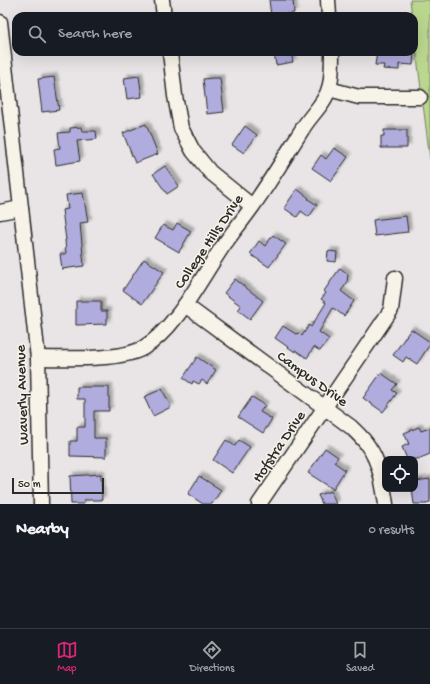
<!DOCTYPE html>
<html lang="en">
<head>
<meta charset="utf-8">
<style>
  body { margin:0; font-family:"Gochi Hand",sans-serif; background:#20242c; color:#f1f3f6 }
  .controls { position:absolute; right:12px; bottom:12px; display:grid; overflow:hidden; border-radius:8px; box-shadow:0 4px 16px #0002 }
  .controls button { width:36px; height:36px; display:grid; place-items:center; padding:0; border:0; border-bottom:1px solid #363941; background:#171b24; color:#f1f3f6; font:20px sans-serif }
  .scale { position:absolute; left:12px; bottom:10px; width:92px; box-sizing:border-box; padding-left:4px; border:2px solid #2b2b2b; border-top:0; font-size:11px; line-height:14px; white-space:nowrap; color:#2b2b2b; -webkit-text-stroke:3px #f7f3e8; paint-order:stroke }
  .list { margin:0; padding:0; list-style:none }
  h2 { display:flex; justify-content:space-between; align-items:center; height:52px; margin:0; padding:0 16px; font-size:17px }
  h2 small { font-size:13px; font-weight:400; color:#9ea1a6 }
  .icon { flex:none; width:22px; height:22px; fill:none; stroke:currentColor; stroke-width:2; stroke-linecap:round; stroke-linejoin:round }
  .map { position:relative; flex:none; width:430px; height:504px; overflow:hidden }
  .search { position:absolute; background:#171b24; box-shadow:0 4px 16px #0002; left:12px; right:12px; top:12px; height:44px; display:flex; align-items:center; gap:10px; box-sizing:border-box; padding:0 14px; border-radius:12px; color:#9ea1a6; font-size:15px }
  .sheet { height:124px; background:#171b24 }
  nav { display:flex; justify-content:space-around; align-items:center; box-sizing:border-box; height:56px; border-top:1px solid #363941; background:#171b24; font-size:11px; color:#9ea1a6 }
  nav a { display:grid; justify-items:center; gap:2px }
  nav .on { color:#db2777 }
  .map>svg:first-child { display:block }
  .green { fill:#bbd78f; stroke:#73815d }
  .building { fill:#b0acde; stroke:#2b2b2b; filter:url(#shadow) }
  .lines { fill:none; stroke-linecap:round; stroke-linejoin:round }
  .minor-casing { stroke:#2b2b2b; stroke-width:17 }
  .minor { stroke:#f7f3e8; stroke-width:14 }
  .labels { text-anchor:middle; stroke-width:3; stroke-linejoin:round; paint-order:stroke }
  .street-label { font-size:15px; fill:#2b2b2b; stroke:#f7f3e8 }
</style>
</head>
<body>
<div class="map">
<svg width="430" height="504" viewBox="0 0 430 504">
  <defs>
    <filter id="shadow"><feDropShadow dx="3.5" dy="-3.5" stdDeviation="1" flood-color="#0004"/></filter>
  </defs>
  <rect width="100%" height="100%" fill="#e9e5e6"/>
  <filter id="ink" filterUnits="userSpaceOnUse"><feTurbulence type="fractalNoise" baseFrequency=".025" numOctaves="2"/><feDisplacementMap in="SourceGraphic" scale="8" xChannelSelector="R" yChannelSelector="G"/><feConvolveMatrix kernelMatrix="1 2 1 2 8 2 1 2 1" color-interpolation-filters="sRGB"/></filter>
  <g filter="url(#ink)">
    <!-- green -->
    <polygon class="green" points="410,0 430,0 430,159 414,34 414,16 412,16"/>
    <!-- building -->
    <g class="building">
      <polygon points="269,0 293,0 294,13 271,16"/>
      <polygon points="274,52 291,52 293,62 276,65"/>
      <polygon points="377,52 414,52 413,65 399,64 399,70 383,69 384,65 375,65"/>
      <polygon points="139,76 142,97 127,99 124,78"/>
      <polygon points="54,77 59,110 42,112 38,79"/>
      <polygon points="213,78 220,78 224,112 207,114 203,79"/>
      <polygon points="146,124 158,154 135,163 123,133"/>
      <polygon points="245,126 257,135 244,153 232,145"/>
      <polygon points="81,127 82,131 96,131 97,139 77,141 80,161 56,165 54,149 60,148 58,133 70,132 70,128"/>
      <polygon points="384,130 407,130 407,148 381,148 381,136 384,136"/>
      <polygon points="334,148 348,157 331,181 312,168 321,155 326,159"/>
      <polygon points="165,166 179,186 167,194 153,174"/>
      <polygon points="297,189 309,198 308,199 317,205 309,217 301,211 297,217 284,208"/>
      <polygon points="83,193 88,222 80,223 84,266 62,269 60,254 66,254 65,240 66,240 62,210 68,209 66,195"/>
      <polygon points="406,216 408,232 375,236 373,220"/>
      <polygon points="177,223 191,231 179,252 155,238 163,225 173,230"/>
      <polygon points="273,235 286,244 269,267 250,254 259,241 265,246"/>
      <polygon points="328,251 337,252 336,262 327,261"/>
      <polygon points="144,259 164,272 142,304 123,290"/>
      <polygon points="340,268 348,274 347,283 341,291 354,301 344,316 333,308 319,332 329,339 320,351 314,347 307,358 295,350 295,352 275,338 283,326 296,334 299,333 302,336 309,325 311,327 326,303 321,299 326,293 324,291"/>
      <polygon points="235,279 263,301 250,319 238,310 241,306 224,293"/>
      <polygon points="76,301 101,301 101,311 107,311 107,324 76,325"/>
      <polygon points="411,329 430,342 430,344 417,364 406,357 403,362 393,355"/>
      <polygon points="197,357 216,370 207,384 202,380 199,384 193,381 192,384 183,378"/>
      <polygon points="381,373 397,384 392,390 397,393 383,412 363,398"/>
      <polygon points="77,387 109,387 109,411 94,411 94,438 106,438 106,457 70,456 70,441 77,441 77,427 85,427 85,399 77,399"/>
      <polygon points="162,389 171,407 153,416 144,397"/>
      <polygon points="252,397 265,405 260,412 272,419 263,433 238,417"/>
      <polygon points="419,427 421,431 430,428 430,454 418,459 407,459 402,447 409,444 404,433"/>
      <polygon points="226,440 235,446 239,440 250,447 232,473 213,460"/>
      <polygon points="325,448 338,457 334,462 345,470 333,489 308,473"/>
      <polygon points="101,474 102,500 84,500 84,504 71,504 70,476"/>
      <polygon points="199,476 221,490 212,504 203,504 188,494"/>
      <polygon points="430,479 430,502 427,503 427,504 414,504 412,489 415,489 415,481"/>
      <polygon points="331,491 336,504 322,504 318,495"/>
    </g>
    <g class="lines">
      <!-- minor casing -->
      <g class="minor-casing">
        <g id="minor">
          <polyline points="162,0 164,16"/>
          <polyline points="328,0 329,16"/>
          <polyline points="0,22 38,358 41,504"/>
          <polyline points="170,52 175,96 181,128 193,151 210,172 252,206"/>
          <polyline points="329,89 359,97 420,97"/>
          <polyline points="0,212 21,208"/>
          <path d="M185 305 351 427C357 433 364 439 368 446 380 462 383 485 386 504"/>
          <path d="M38 358C65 358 121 361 143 348 176 329 201 278 223 246 232 233 242 221 252 207 270 182 286 155 303 128 310 116 326 102 329 88 332 80 332 61 332 52"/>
          <polyline points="259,504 391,310 395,278"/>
        </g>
      </g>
      <!-- minor -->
      <use href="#minor" class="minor"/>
    </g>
  </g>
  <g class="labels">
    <!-- street labels -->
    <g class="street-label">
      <text transform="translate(208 241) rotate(-56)" y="5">College Hills Drive</text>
      <text transform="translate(313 378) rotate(36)" y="5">Campus Drive</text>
      <text transform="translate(21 395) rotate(-92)" y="5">Waverly Avenue</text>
      <text transform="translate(278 446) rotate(-56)" y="5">Hofstra Drive</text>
    </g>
  </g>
</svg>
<div class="controls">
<button><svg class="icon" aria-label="locate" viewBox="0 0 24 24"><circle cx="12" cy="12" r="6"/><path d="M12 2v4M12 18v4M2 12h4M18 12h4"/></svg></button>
</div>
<div class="scale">50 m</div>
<div class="search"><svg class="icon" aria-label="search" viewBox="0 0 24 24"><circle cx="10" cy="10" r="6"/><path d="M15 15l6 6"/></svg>Search here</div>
</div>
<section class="sheet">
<h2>Nearby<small>0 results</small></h2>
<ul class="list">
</ul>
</section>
<nav>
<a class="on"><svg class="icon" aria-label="map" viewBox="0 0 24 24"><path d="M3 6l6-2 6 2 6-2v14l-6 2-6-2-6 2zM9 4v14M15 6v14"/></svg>Map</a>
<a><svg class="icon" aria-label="directions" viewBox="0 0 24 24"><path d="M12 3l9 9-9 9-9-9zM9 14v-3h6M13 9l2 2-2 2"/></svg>Directions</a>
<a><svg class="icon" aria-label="saved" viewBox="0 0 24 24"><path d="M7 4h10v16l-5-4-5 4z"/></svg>Saved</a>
</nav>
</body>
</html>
